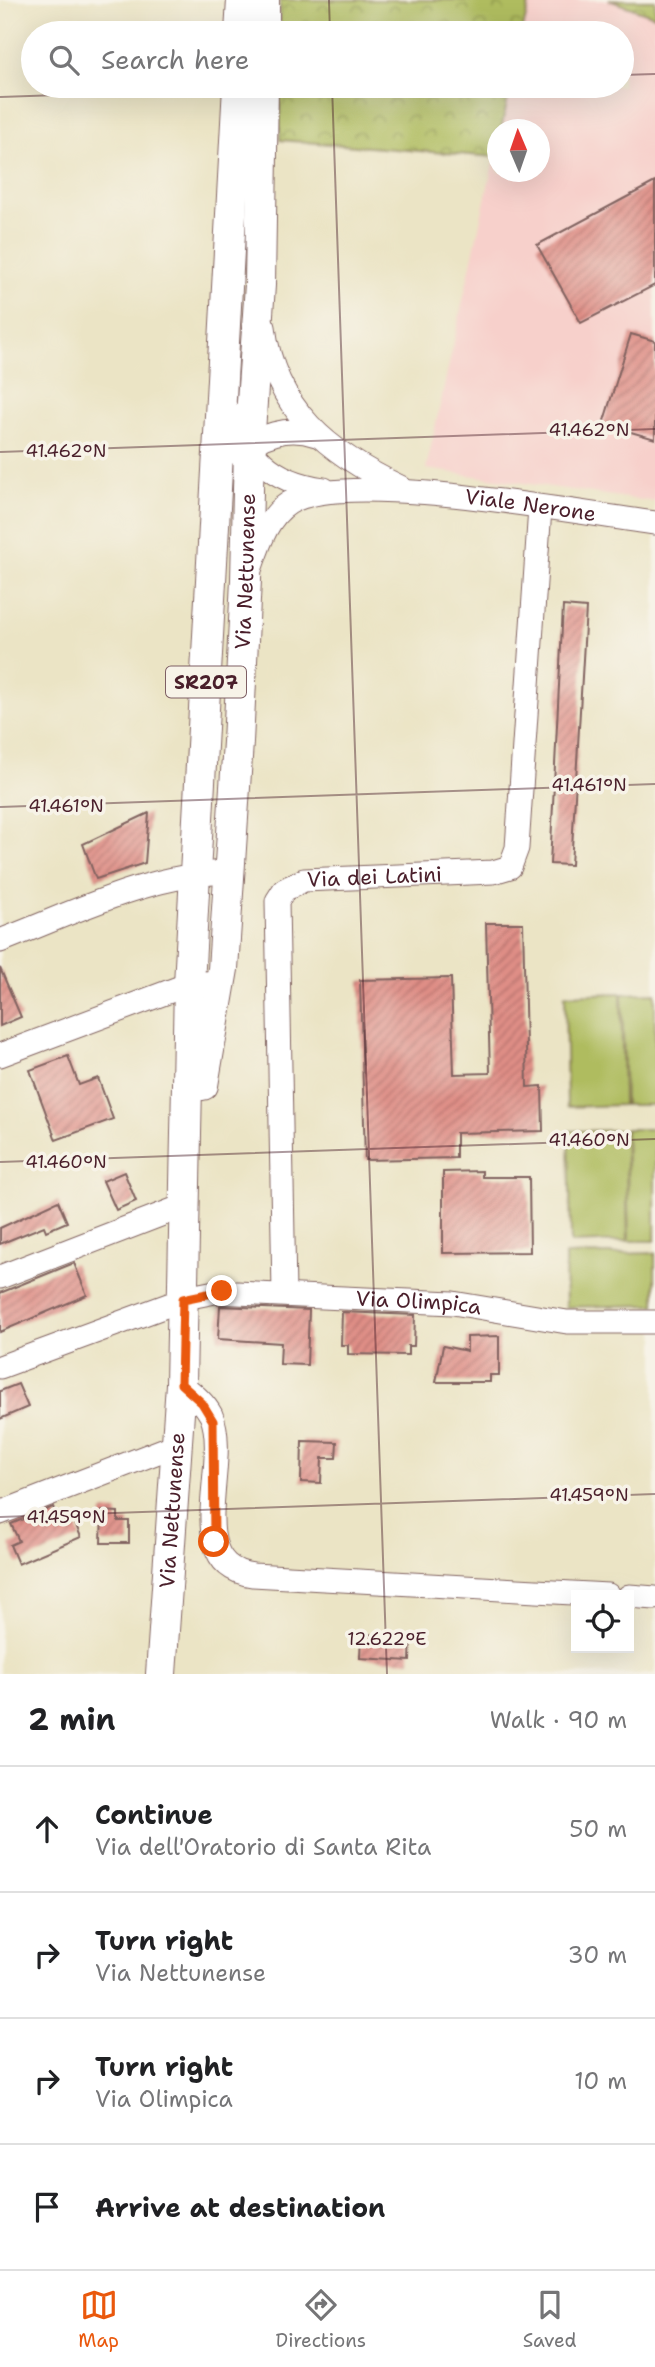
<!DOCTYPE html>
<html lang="en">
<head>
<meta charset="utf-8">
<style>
  body { margin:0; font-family:"Shantell Sans",sans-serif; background:#f6f6f6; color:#202124 }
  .controls { position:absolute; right:21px; bottom:21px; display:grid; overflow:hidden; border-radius:0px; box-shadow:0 7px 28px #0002 }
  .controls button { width:63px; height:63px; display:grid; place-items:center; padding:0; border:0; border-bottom:2px solid #e0e0e0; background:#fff; color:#202124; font:35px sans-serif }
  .compass { position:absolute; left:487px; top:119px; width:63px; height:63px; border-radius:50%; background:#fff; box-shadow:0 7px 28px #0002; rotate:358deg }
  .stop { position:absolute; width:21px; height:21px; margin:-16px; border:5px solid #ea580c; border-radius:50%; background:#fff }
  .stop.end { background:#ea580c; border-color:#fff; box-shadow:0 2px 7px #0008 }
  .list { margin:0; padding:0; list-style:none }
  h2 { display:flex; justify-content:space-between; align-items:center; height:91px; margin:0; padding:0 28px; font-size:30px }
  h2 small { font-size:23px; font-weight:400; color:#757577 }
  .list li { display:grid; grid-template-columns:46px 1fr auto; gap:21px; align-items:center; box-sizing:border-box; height:126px; padding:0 28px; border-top:2px solid #e0e0e0 }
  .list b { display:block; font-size:26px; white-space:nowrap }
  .list p { margin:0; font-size:23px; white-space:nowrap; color:#757577 }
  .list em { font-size:23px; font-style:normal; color:#757577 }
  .icon { flex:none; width:38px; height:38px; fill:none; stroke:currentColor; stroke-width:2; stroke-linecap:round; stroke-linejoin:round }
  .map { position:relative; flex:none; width:655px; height:1674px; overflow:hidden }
  .search { position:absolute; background:#fff; box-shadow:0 7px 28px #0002; left:21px; right:21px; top:21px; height:77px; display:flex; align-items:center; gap:18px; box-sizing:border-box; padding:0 24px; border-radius:38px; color:#757577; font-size:26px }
  .sheet { height:595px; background:#fff }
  nav { display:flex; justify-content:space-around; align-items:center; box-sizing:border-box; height:98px; border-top:2px solid #e0e0e0; background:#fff; font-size:19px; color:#757577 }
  nav a { display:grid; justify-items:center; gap:4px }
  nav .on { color:#ea580c }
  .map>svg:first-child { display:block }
  .built { fill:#f7d0cb }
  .grass { fill:#afbc5e; stroke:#7c6e44; stroke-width:2 }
  .park { fill:url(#park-crowns); stroke:#7c6e44; stroke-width:2 }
  .building { fill:url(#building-hatch) }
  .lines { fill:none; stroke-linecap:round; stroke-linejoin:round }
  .minor-casing { stroke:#826461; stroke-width:25 }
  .major-casing { stroke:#826461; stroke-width:32 }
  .minor { stroke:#fff; stroke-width:23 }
  .major { stroke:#fff; stroke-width:30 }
  .route { stroke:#ea580c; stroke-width:9 }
  .ticks { fill:none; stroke:#4a1f2b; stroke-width:2; stroke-opacity:0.45 }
  .labels { text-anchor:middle; stroke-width:7; stroke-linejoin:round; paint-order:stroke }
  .shield { fill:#f7f3e8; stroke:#7e5f64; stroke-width:2 }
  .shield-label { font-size:19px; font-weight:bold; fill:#4a1f2b }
  .street-label { font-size:21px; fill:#4a1f2b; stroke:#f7f3e8 }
  .ticks-label { font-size:18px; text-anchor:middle; fill:#4a1f2b; stroke:#f7f3e8; stroke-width:7; stroke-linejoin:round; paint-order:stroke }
</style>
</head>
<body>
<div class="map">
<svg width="655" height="1674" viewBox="0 0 655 1674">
  <defs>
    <pattern id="park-crowns" width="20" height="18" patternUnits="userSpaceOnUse" patternTransform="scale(1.75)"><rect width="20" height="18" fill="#afbc5e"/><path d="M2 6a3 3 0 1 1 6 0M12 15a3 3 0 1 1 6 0" fill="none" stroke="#90984e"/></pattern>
    <pattern id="building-hatch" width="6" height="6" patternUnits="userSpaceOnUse" patternTransform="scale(1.75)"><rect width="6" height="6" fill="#df8e86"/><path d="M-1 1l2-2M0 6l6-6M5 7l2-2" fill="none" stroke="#b7736e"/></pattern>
  </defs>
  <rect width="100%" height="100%" fill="#f7f3e8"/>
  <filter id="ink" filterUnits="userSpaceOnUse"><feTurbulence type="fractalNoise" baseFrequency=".0143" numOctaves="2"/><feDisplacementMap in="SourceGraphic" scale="14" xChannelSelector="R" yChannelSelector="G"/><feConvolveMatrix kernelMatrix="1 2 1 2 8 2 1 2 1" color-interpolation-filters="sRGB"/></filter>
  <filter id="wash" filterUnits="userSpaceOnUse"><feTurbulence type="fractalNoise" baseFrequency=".00686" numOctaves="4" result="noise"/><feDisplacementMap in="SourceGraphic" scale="28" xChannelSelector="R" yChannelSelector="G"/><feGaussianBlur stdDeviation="1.57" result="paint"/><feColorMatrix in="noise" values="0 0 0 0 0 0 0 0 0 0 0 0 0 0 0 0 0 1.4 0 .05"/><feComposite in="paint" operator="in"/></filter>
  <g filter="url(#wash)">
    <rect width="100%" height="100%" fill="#ebe4c5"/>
    <!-- built -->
    <polygon class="built" points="530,0 609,0 655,16 655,502 426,469 497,145 498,172 540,172 540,130 501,129 511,86 622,86 622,33 522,33"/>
    <!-- grass -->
    <g class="grass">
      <polygon points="621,993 623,1105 567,1107 565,995"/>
      <polygon points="655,993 655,1105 625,1105 622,994"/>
      <polygon points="626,1129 655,1129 655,1241 629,1241"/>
      <polygon points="625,1130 628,1241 571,1243 569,1131"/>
      <polygon points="655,1253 655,1305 566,1307 565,1255"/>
    </g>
    <!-- park -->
    <g class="park">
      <polygon points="280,0 530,0 522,33 280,33"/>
      <polygon points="609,0 655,0 655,16"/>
      <polygon points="280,86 511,86 501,129 498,130 495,157 280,140"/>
    </g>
    <g id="blocks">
      <!-- building -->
      <g class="building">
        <polygon points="655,182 655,285 581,323 537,245"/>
        <polygon points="631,334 655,341 655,439 603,424"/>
        <polygon points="563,606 586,608 571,865 550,864"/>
        <polygon points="149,813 145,863 96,879 83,844"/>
        <polygon points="486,923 523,923 527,1087 542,1086 543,1131 456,1133 456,1158 365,1160 360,980 451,978 454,1074 490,1073"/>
        <polygon points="0,968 21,1017 0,1026"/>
        <polygon points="68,1056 79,1085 98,1078 113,1119 56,1140 30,1070"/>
        <polygon points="482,1171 482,1177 529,1177 530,1252 443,1253 443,1172"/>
        <polygon points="124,1172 136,1201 116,1210 103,1181"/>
        <polygon points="58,1201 67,1222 46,1231 44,1226 0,1244 0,1228"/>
        <polygon points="74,1263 87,1295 0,1332 0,1293"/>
        <polygon points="220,1306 309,1310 307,1365 280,1364 281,1343 218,1339"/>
        <polygon points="342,1312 415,1315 414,1346 408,1346 408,1355 348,1354 348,1345 341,1345"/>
        <polygon points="499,1336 499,1375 490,1375 490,1382 436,1382 443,1346 467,1351 467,1337"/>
        <polygon points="18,1384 28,1407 0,1419 0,1391"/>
        <polygon points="302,1441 337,1442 336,1458 322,1458 321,1483 301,1482"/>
        <polygon points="53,1507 60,1523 73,1518 81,1537 18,1564 10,1545 19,1541 11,1524"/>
        <polygon points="102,1511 118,1512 118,1521 129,1521 129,1543 101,1543"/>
        <polygon points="361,1634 411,1637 410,1661 360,1658"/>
      </g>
    </g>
  </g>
  <g filter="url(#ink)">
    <use href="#blocks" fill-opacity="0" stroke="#826461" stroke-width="2"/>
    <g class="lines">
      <!-- minor casing -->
      <g class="minor-casing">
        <g id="minor">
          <path d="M264 327C274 410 330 454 400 487"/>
          <path d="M221 400C250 451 262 480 324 489"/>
          <path d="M239 454C260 435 288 425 316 435"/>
          <path id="s1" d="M251 567C259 544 267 517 289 503 344 468 582 514 655 523"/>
          <path d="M0 941C73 913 149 874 229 872"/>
          <polyline points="0,1055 189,984 220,982"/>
          <polyline points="0,1277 186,1205"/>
          <path id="s2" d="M284 1294 277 901 284 890 304 880 493 872 510 867 517 848 540 508"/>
          <path id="s3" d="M0 1367 190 1297 215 1292 453 1303 567 1322H655"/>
          <path d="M181 1384C192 1393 204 1402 211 1415 232 1462 179 1565 253 1575L608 1595"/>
          <polyline points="0,1513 176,1445"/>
          <polyline points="629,1596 655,1598"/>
        </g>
      </g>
      <!-- major casing -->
      <g class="major-casing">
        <g id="major">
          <polyline points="240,33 242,0"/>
          <polyline points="264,33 264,0"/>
          <path id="s4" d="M203 1085 223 969 238 742 246 580 249 446 260 285 263 86"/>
          <path id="s5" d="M161 1674 181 1384 189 984 238 86"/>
        </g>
      </g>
      <!-- minor -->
      <use href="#minor" class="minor"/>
      <!-- major -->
      <use href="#major" class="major"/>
    </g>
  </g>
  <g class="lines" filter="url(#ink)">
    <!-- route -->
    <polyline class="route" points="214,1542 213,1421 202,1403 181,1384 183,1299 222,1291"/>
  </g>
  <!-- ticks -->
  <path class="ticks" d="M329 0 330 33M622 75 655 74M332 86 387 1674M0 97 318 86M0 452 655 429M0 807 655 784M0 1162 655 1139M0 1517 655 1494"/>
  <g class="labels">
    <!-- shield labels -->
    <rect class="shield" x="166" y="666.5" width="80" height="31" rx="5"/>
    <g class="shield-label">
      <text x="206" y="689">SR207</text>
    </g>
    <!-- street labels -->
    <g class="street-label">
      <text dy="7" stroke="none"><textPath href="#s1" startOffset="320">Viale Nerone</textPath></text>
      <text dy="7" stroke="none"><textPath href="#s4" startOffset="516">Via Nettunense</textPath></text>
      <text dy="7" stroke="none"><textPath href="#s2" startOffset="499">Via dei Latini</textPath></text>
      <text dy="7" stroke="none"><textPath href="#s3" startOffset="432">Via Olimpica</textPath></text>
      <text dy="7" stroke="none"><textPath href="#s5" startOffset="164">Via Nettunense</textPath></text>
    </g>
  </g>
  <g class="ticks-label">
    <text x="589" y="436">41.462°N</text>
    <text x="66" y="457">41.462°N</text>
    <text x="589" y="791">41.461°N</text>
    <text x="66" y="812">41.461°N</text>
    <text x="589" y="1146">41.460°N</text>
    <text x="66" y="1168">41.460°N</text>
    <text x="589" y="1501">41.459°N</text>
    <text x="66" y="1523">41.459°N</text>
    <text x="387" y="1645">12.622°E</text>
  </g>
</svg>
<div class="controls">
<button><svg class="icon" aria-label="locate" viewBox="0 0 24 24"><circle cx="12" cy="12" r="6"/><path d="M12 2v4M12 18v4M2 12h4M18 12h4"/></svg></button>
</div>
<svg class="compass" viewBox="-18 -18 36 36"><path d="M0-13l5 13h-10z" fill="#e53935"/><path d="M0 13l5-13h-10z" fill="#757577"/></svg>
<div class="stop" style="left:214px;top:1542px"></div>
<div class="stop end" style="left:222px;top:1291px"></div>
<div class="search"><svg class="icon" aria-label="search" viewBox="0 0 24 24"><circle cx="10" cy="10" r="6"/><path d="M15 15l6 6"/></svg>Search here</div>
</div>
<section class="sheet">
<h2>2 min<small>Walk · 90 m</small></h2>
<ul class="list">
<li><svg class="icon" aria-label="ahead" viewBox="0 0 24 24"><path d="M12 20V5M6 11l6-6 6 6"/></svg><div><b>Continue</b><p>Via dell'Oratorio di Santa Rita</p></div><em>50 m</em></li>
<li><svg class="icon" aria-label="right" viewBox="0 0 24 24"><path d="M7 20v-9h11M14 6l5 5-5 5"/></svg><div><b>Turn right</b><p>Via Nettunense</p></div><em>30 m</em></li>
<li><svg class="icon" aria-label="right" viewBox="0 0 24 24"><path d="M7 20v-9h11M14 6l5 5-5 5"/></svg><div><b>Turn right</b><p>Via Olimpica</p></div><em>10 m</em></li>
<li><svg class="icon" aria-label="arrive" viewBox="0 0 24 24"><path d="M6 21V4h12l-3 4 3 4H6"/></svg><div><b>Arrive at destination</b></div></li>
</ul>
</section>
<nav>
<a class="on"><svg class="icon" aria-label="map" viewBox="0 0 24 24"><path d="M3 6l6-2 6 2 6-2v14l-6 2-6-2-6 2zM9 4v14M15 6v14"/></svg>Map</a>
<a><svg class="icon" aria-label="directions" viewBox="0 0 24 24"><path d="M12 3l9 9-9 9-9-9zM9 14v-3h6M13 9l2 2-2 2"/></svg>Directions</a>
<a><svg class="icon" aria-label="saved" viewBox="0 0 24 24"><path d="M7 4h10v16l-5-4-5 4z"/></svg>Saved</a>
</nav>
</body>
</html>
